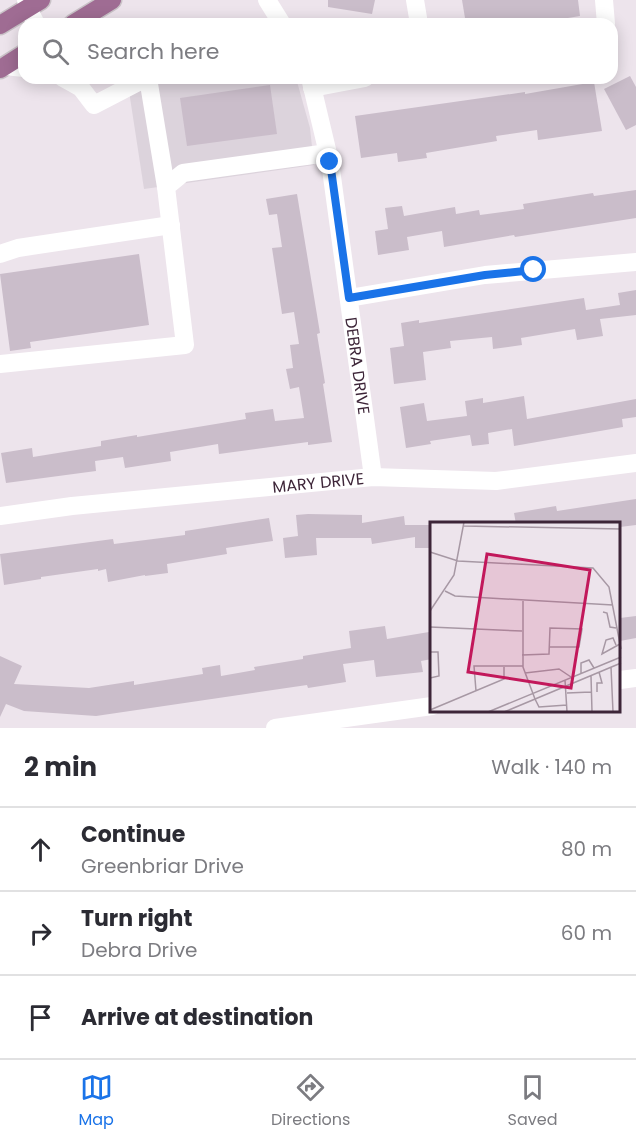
<!DOCTYPE html>
<html lang="en">
<head>
<meta charset="utf-8">
<style>
  body { margin:0; font-family:Poppins,sans-serif; background:#f7f7f7; color:#2b2b33 }
  .stop { position:absolute; width:18px; height:18px; margin:-14px; border:4px solid #1a73e8; border-radius:50%; background:#fff }
  .stop.end { background:#1a73e8; border-color:#fff; box-shadow:0 2px 6px #0008 }
  .list { margin:0; padding:0; list-style:none }
  h2 { display:flex; justify-content:space-between; align-items:center; height:78px; margin:0; padding:0 24px; font-size:26px }
  h2 small { font-size:20px; font-weight:400; color:#7c7c81 }
  .list li { display:grid; grid-template-columns:39px 1fr auto; gap:18px; align-items:center; box-sizing:border-box; height:84px; padding:0 24px; border-top:2px solid #e1e1e2 }
  .list b { display:block; font-size:22px; white-space:nowrap }
  .list p { margin:0; font-size:20px; white-space:nowrap; color:#7c7c81 }
  .list em { font-size:20px; font-style:normal; color:#7c7c81 }
  .icon { flex:none; width:33px; height:33px; fill:none; stroke:currentColor; stroke-width:2; stroke-linecap:round; stroke-linejoin:round }
  .map { position:relative; flex:none; width:636px; height:728px; overflow:hidden }
  .search { position:absolute; background:#fff; box-shadow:0 3px 15px #0003; left:18px; right:18px; top:18px; height:66px; display:flex; align-items:center; gap:15px; box-sizing:border-box; padding:0 21px; border-radius:18px; color:#7c7c81; font-size:22px }
  .sheet { height:330px; background:#fff }
  nav { display:flex; justify-content:space-around; align-items:center; box-sizing:border-box; height:84px; border-top:2px solid #e1e1e2; background:#fff; font-size:16px; color:#7c7c81 }
  nav a { display:grid; justify-items:center; gap:3px }
  nav .on { color:#1a73e8 }
  .map>svg:first-child { display:block }
  .built { fill:#dcd3dc }
  .building { fill:#cabdca }
  .lines { fill:none; stroke-linecap:round; stroke-linejoin:round }
  .major-casing { stroke:#c9c2c7; stroke-width:21 }
  .minor { stroke:#fff; stroke-width:18 }
  .major { stroke:#9f6c93; stroke-width:18 }
  .route { stroke:#1a73e8; stroke-width:8 }
  .labels { text-anchor:middle; stroke-width:4.5; stroke-linejoin:round; paint-order:stroke }
  .street-label { font-size:16px; fill:#3d2538; stroke:#f9f5f9 }
  .inset-road { fill:none; stroke:#a798a4; stroke-width:1.5 }
  .view { fill:#c2185b; fill-opacity:0.15; stroke:#c2185b; stroke-width:3 }
  .inset-edge { fill:none; stroke:#3d2538; stroke-width:3 }
</style>
</head>
<body>
<div class="map">
<svg width="636" height="728" viewBox="0 0 636 728">
  <rect width="100%" height="100%" fill="#ede4ec"/>
  <!-- built -->
  <polygon class="built" points="127,78 296,78 310,128 314,165 144,189"/>
  <!-- building -->
  <g class="building">
    <polygon points="328,0 375,0 372,14 328,7"/>
    <polygon points="462,0 578,0 580,16 532,24 466,24"/>
    <polygon points="630,76 636,87 636,125 626,130 604,89"/>
    <polygon points="594,82 602,131 538,140 537,130 496,136 497,141 426,153 427,158 398,162 397,153 361,158 355,116 525,92 525,94"/>
    <polygon points="270,85 277,134 187,146 180,98"/>
    <polygon points="636,190 636,218 515,237 514,235 444,247 442,231 407,237 409,250 378,255 375,231 388,229 385,208 402,206 404,216 455,207 456,214 479,210 480,215 524,209 523,204 593,193 594,196"/>
    <polygon points="297,194 320,333 317,334 325,383 323,384 332,442 308,445 308,442 219,454 218,444 170,452 171,461 125,468 123,457 95,461 96,471 6,483 1,453 32,448 33,457 101,446 101,441 137,435 137,437 246,419 245,413 273,409 275,421 304,418 299,387 290,389 286,369 293,368 290,345 299,344 294,312 282,314 272,248 282,247 277,214 269,215 266,199"/>
    <polygon points="139,254 149,325 30,342 31,348 10,351 0,274"/>
    <polygon points="636,290 636,315 600,319 603,336 577,340 575,329 521,338 522,345 493,349 492,337 450,341 451,348 423,352 426,380 394,384 390,348 404,346 401,323 419,320 419,323 584,298 586,310 620,305 618,293"/>
    <polygon points="524,396 527,419 636,399 636,417 622,419 623,427 514,446 512,429 488,433 489,444 472,446 470,435 430,441 431,444 406,448 400,407 424,403 427,421 467,416 465,401 483,398 483,403"/>
    <polygon points="636,499 636,525 620,527 620,524 516,524 514,513 556,506 557,511"/>
    <polygon points="308,514 362,515 362,523 404,516 405,525 432,525 432,548 415,548 415,537 372,544 371,538 316,538 317,555 285,558 283,538 298,536 296,515"/>
    <polygon points="269,518 273,541 226,548 227,554 167,564 168,573 145,576 145,575 108,582 106,569 98,571 98,569 41,577 41,579 4,585 0,554 113,539 114,544 185,535 185,531"/>
    <polygon points="636,616 636,638 620,641 620,618"/>
    <polygon points="385,626 387,639 429,632 432,659 421,661 423,672 376,677 374,660 343,664 346,682 308,688 307,685 96,716 24,711 6,704 0,717 0,656 22,666 14,684 89,688 134,681 134,685 203,674 202,668 220,665 221,676 255,670 254,667 303,659 303,656 351,648 349,631"/>
  </g>
  <g class="lines">
    <!-- major casing -->
    <g class="major-casing">
      <g id="major">
        <polyline points="73,24 112,0"/>
        <polyline points="0,25 41,0"/>
        <polyline points="0,69 24,54"/>
      </g>
    </g>
    <!-- minor -->
    <g class="minor">
      <polyline points="26,0 28,8 36,24"/>
      <polyline points="267,0 282,24"/>
      <polyline points="415,0 419,24"/>
      <polyline points="604,0 606,24"/>
      <polyline points="5,66 24,68"/>
      <polyline points="63,78 81,88 94,105 146,78"/>
      <polyline points="148,78 166,187"/>
      <path id="s1" d="M310 78 330 162 373 477"/>
      <polyline points="312,88 365,78"/>
      <polyline points="0,254 18,248 171,225"/>
      <polyline points="349,298 485,275 636,262"/>
      <polyline points="0,364 185,345 166,187 183,173 328,153"/>
      <path id="s2" d="M0 516 72 506 373 477 496 481 636 463"/>
      <polyline points="620,680 636,678"/>
      <polyline points="275,728 432,706"/>
    </g>
    <!-- major -->
    <use href="#major" class="major"/>
  </g>
  <g class="lines">
    <!-- route -->
    <polyline class="route" points="330,162 349,298 485,275 534,270"/>
  </g>
  <g class="labels">
    <!-- street labels -->
    <g class="street-label">
      <text dy="6" stroke="none"><textPath href="#s1" startOffset="292">DEBRA DRIVE</textPath></text>
      <text dy="6" stroke="none"><textPath href="#s2" startOffset="320">MARY DRIVE</textPath></text>
    </g>
  </g>
  <!-- overview -->
  <g transform="translate(430 522)">
    <rect width="190" height="190" fill="#ede4ec"/>
    <path class="inset-road" d="M34 4 191 7M0 30 28 39 163 46 179 65 191 127M15 69 25 74 183 83M93 79V145L105 177 109 185 137 183M0 89 24 53 34 0M173 90 177 91 180 105 186 106M0 105 92 109M186 123 183 116 176 118 172 132 190 122M0 130H8L9 154 0 156M92 133 119 132 120 106 152 107 149 125H119M181 145 183 190M95 151 129 147 141 155M151 151V141L159 138 164 146M161 154 162 190M135 158 137 190M46 169 44 144H93M167 170V161H172L169 150M137 171 161 170M0 188 74 157V145M58 190 191 135M74 190 191 141"/>
    <path class="view" d="M57 32 160 48 141 166 38 150Z"/>
    <rect width="190" height="190" class="inset-edge"/>
  </g>
</svg>
<div class="stop" style="left:534px;top:270px"></div>
<div class="stop end" style="left:330px;top:162px"></div>
<div class="search"><svg class="icon" aria-label="search" viewBox="0 0 24 24"><circle cx="10" cy="10" r="6"/><path d="M15 15l6 6"/></svg>Search here</div>
</div>
<section class="sheet">
<h2>2 min<small>Walk · 140 m</small></h2>
<ul class="list">
<li><svg class="icon" aria-label="ahead" viewBox="0 0 24 24"><path d="M12 20V5M6 11l6-6 6 6"/></svg><div><b>Continue</b><p>Greenbriar Drive</p></div><em>80 m</em></li>
<li><svg class="icon" aria-label="right" viewBox="0 0 24 24"><path d="M7 20v-9h11M14 6l5 5-5 5"/></svg><div><b>Turn right</b><p>Debra Drive</p></div><em>60 m</em></li>
<li><svg class="icon" aria-label="arrive" viewBox="0 0 24 24"><path d="M6 21V4h12l-3 4 3 4H6"/></svg><div><b>Arrive at destination</b></div></li>
</ul>
</section>
<nav>
<a class="on"><svg class="icon" aria-label="map" viewBox="0 0 24 24"><path d="M3 6l6-2 6 2 6-2v14l-6 2-6-2-6 2zM9 4v14M15 6v14"/></svg>Map</a>
<a><svg class="icon" aria-label="directions" viewBox="0 0 24 24"><path d="M12 3l9 9-9 9-9-9zM9 14v-3h6M13 9l2 2-2 2"/></svg>Directions</a>
<a><svg class="icon" aria-label="saved" viewBox="0 0 24 24"><path d="M7 4h10v16l-5-4-5 4z"/></svg>Saved</a>
</nav>
</body>
</html>
